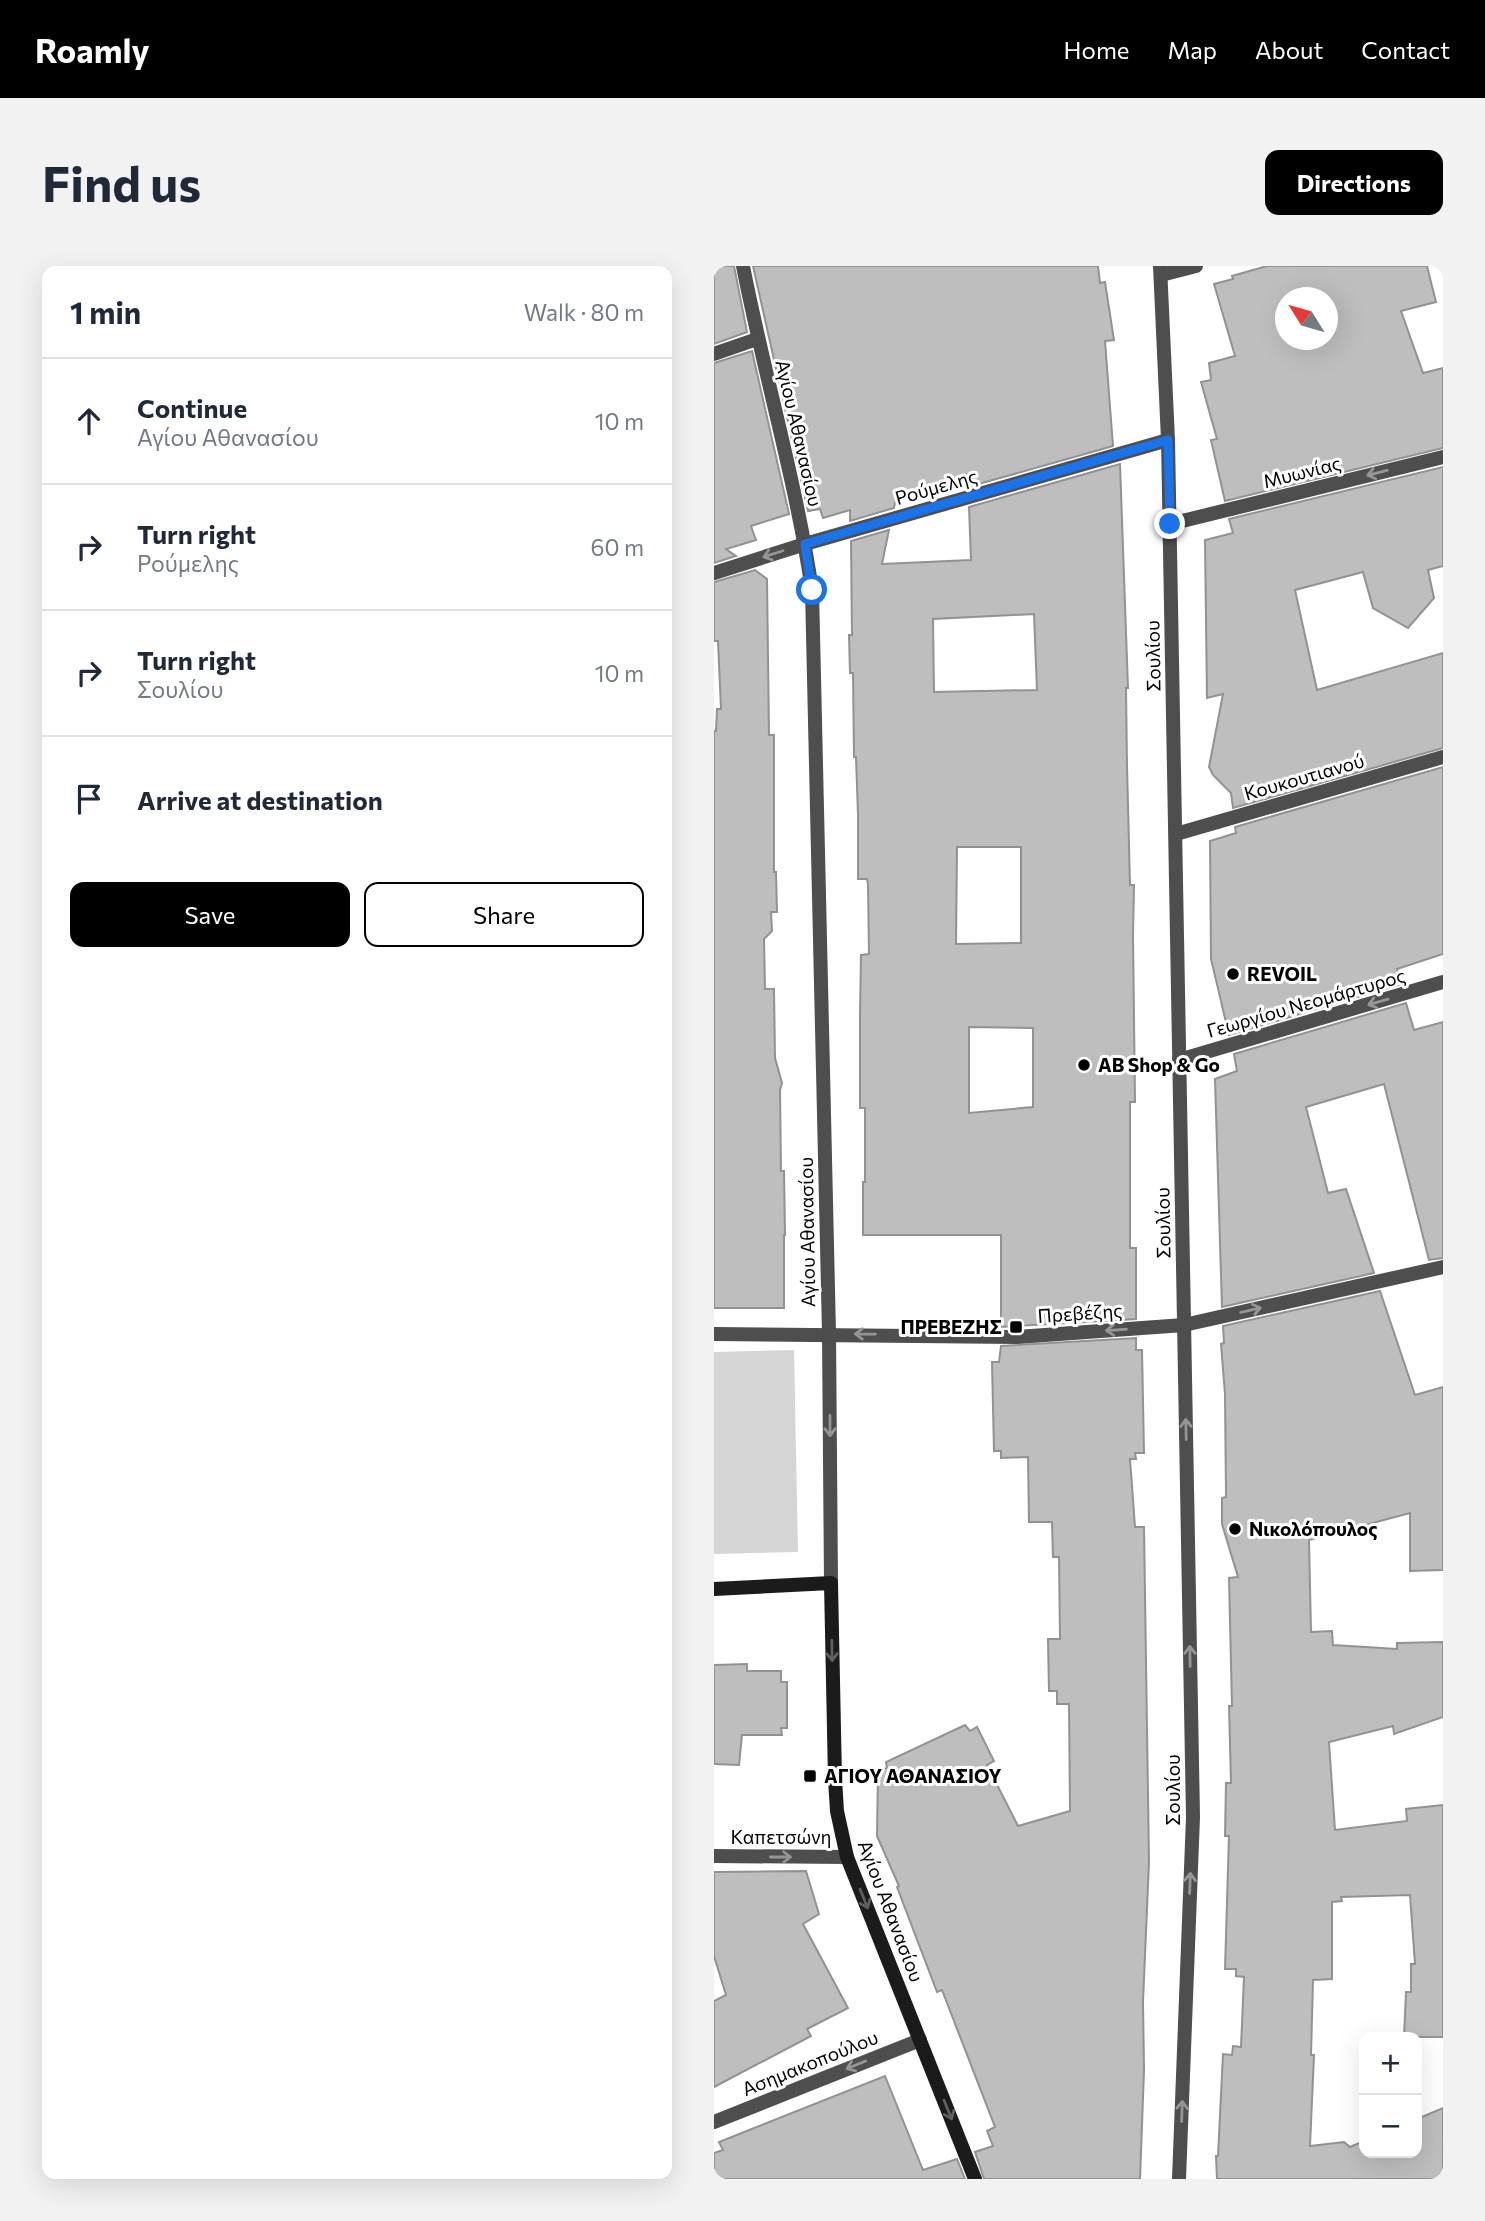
<!DOCTYPE html>
<html lang="en">
<head>
<meta charset="utf-8">
<style>
  body { margin:0; font-family:Commissioner,sans-serif; background:#f2f2f3; color:#1f2937 }
  .controls { position:absolute; right:21px; bottom:21px; display:grid; overflow:hidden; border-radius:14px; box-shadow:0 7px 28px #0002 }
  .controls button { width:63px; height:63px; display:grid; place-items:center; padding:0; border:0; border-bottom:2px solid #e0e1e3; background:#fff; color:#1f2937; font:35px sans-serif }
  .compass { position:absolute; left:561px; top:21px; width:63px; height:63px; border-radius:50%; background:#fff; box-shadow:0 7px 28px #0002; rotate:307deg }
  .stop { position:absolute; width:21px; height:21px; margin:-16px; border:5px solid #1a73e8; border-radius:50%; background:#fff }
  .stop.end { background:#1a73e8; border-color:#fff; box-shadow:0 2px 7px #0008 }
  .list { margin:0; padding:0; list-style:none }
  h2 { display:flex; justify-content:space-between; align-items:center; height:91px; margin:0; padding:0 28px; font-size:30px }
  h2 small { font-size:23px; font-weight:400; color:#747a83 }
  .list li { display:grid; grid-template-columns:46px 1fr auto; gap:21px; align-items:center; box-sizing:border-box; height:126px; padding:0 28px; border-top:2px solid #e0e1e3 }
  .list b { display:block; font-size:26px; white-space:nowrap }
  .list p { margin:0; font-size:23px; white-space:nowrap; color:#747a83 }
  .list em { font-size:23px; font-style:normal; color:#747a83 }
  .actions { display:flex; gap:14px; padding:21px 28px }
  .actions a { flex:1; padding:16px 0; border:2px solid #000; border-radius:14px; text-align:center; font-size:24px; color:#000 }
  .actions .main { background:#000; color:#fff }
  .icon { flex:none; width:38px; height:38px; fill:none; stroke:currentColor; stroke-width:2; stroke-linecap:round; stroke-linejoin:round }
  .map { position:relative; flex:none; width:729px; height:1913px; overflow:hidden; border-radius:14px }
  header { display:flex; align-items:center; gap:42px; box-sizing:border-box; height:98px; padding:0 35px; background:#000; color:#fff }
  header strong { font-size:33px }
  nav { display:flex; gap:38px; margin-inline-start:auto; font-size:24px }
  .intro { display:flex; align-items:center; justify-content:space-between; box-sizing:border-box; height:168px; padding:0 42px }
  h1 { margin:0; font-size:49px }
  .button { padding:18px 32px; border-radius:14px; background:#000; color:#fff; font-size:24px; font-weight:700 }
  main { display:flex; gap:42px; padding:0 42px }
  aside { flex:1; background:#fff; border-radius:14px; box-shadow:0 7px 28px #0002 }
  .map>svg:first-child { display:block }
  .green { fill:#d5d5d5 }
  .building { fill:#bebebe; stroke:#929292; stroke-width:2; fill-rule:evenodd }
  .lines { fill:none; stroke-linecap:round; stroke-linejoin:round }
  .street { stroke:#4e4e4e; stroke-width:14 }
  .secondary { stroke:#1b1b1b; stroke-width:14 }
  .oneway { stroke:#959595 }
  .oneway2 { stroke:#5f5f5f }
  .route { stroke:#1a73e8; stroke-width:9 }
  .poi-dot { fill:#000; stroke:#fff; stroke-width:2.5 }
  .labels { text-anchor:middle; stroke-width:6; stroke-linejoin:round; paint-order:stroke }
  .street-label { font-size:19px; fill:#000; stroke:#fff }
  .poi-label { font-size:19px; font-weight:bold; fill:#000; stroke:#fff; text-anchor:start }
</style>
</head>
<body>
<header>
<strong>Roamly</strong>
<nav><a>Home</a><a>Map</a><a>About</a><a>Contact</a></nav>
</header>
<div class="intro"><h1>Find us</h1><a class="button">Directions</a></div>
<main>
<aside>
<h2>1 min<small>Walk · 80 m</small></h2>
<ul class="list">
<li><svg class="icon" aria-label="ahead" viewBox="0 0 24 24"><path d="M12 20V5M6 11l6-6 6 6"/></svg><div><b>Continue</b><p>Αγίου Αθανασίου</p></div><em>10 m</em></li>
<li><svg class="icon" aria-label="right" viewBox="0 0 24 24"><path d="M7 20v-9h11M14 6l5 5-5 5"/></svg><div><b>Turn right</b><p>Ρούμελης</p></div><em>60 m</em></li>
<li><svg class="icon" aria-label="right" viewBox="0 0 24 24"><path d="M7 20v-9h11M14 6l5 5-5 5"/></svg><div><b>Turn right</b><p>Σουλίου</p></div><em>10 m</em></li>
<li><svg class="icon" aria-label="arrive" viewBox="0 0 24 24"><path d="M6 21V4h12l-3 4 3 4H6"/></svg><div><b>Arrive at destination</b></div></li>
</ul>
<div class="actions"><a class="main">Save</a><a>Share</a></div>
</aside>
<div class="map">
<svg width="729" height="1913" viewBox="0 0 729 1913">
  <rect width="100%" height="100%" fill="#fff"/>
  <!-- green -->
  <polygon class="green" points="80,1084 84,1286 0,1288 0,1086"/>
  <!-- building -->
  <g class="building">
    <polygon points="0,0 20,0 33,66 0,78"/>
    <polygon points="39,0 384,0 386,17 391,16 400,74 391,75 399,180 254,221 254,208 182,232 180,242 136,255 136,244 109,252 106,243 94,245"/>
    <path d="M553 0H713L722 36 687 45 709 107 729 102V182L511 235 497 174 503 173 487 116 497 114 495 97 521 90 500 18 519 13 518 10ZM571 32H613V74H571Z"/>
    <polygon points="38,85 75,248 37,260 42,274 12,283 22,290 0,297 0,97"/>
    <path d="M406 198 414 422H412L413 500 416 619H420L419 670 421 836H416V982H422V1053L287 1061V969H149V916H151V842H146V749L147 689 155 688 154 618 153 613H144V549L142 491H140L139 407H136L135 369H138L137 275 175 264 168 298 257 294 255 241ZM320 348 323 424 220 426 219 353ZM243 581H307V677L242 678ZM255 761 319 762V841L255 847Z"/>
    <polygon points="729,201 729,300 714,304 720,332 694,362 659,342 649,306 581,324 603,424 729,387 729,482 519,542 517,527 499,509 495,501 509,428 493,432 491,274 519,267 515,253"/>
    <polygon points="41,304 53,313 55,469 60,469 60,606 62,606 63,646 57,646 58,665 50,673 51,723 60,723 61,792 68,817 66,824 67,905 70,905 71,969 70,969 70,1042 0,1042 0,465 2,465 3,443 7,443 4,375 0,375 0,316"/>
    <polygon points="729,501 729,688 683,703 687,718 515,769 497,693 496,575 522,567 521,561"/>
    <polygon points="692,737 700,764 729,756 729,992 715,994 670,818 592,841 614,927 632,923 660,1007 508,1041 501,813 523,805 520,788"/>
    <polygon points="666,1025 701,1129 729,1121 729,1304 696,1305 696,1247 595,1274 597,1366 618,1365 619,1379 683,1383 683,1377 729,1376 729,1451 680,1468 679,1460 615,1476 621,1564 693,1555 692,1543 729,1539 729,1771 690,1771 692,1726 697,1726 697,1698 701,1698 696,1629 627,1631 628,1635 618,1636 618,1713 599,1714 597,1789 600,1789 596,1880 630,1876 636,1881 650,1875 650,1887 703,1887 703,1853 729,1842 729,1913 503,1913 502,1890 504,1890 509,1788 518,1789 519,1780 527,1781 530,1711 522,1710 522,1703 511,1703 515,1570 511,1570 512,1517 517,1517 515,1440 518,1440 515,1312 524,1311 508,1258 508,1232 512,1231 511,1128 507,1078 510,1077 509,1060"/>
    <polygon points="422,1072 422,1084 428,1084 430,1187 421,1187 422,1193 416,1193 421,1261 430,1261 435,1596 429,1736 430,1804 426,1913 270,1913 261,1886 279,1880 273,1865 281,1861 228,1724 223,1726 183,1621 185,1620 163,1570 164,1505 173,1502 172,1496 251,1459 256,1465 263,1461 280,1495 273,1499 304,1560 356,1545 355,1438 343,1438 343,1425 335,1425 334,1373 346,1373 345,1291 339,1291 338,1256 315,1256 314,1191 287,1192 287,1185 280,1185 278,1096 285,1096 287,1080"/>
    <polygon points="33,1398 33,1405 67,1405 67,1416 73,1416 73,1462 67,1462 68,1469 28,1469 25,1499 0,1498 0,1399"/>
    <polygon points="92,1605 105,1648 89,1658 134,1742 93,1763 97,1770 0,1821 0,1735 12,1729 0,1690 0,1606"/>
    <polygon points="171,1810 209,1904 243,1893 251,1913 0,1913 0,1887 9,1884 5,1876"/>
  </g>
  <g class="lines">
    <!-- street -->
    <g class="street">
      <path d="M29 0C50 108 82 215 98 324L115 1067 117 1317"/>
      <polyline points="446,0 454,174 479,1551 465,1913"/>
      <polyline points="447,9 482,0"/>
      <polyline points="0,88 43,73"/>
      <polyline points="456,258 729,191"/>
      <polyline points="0,307 91,278 454,174"/>
      <polyline points="462,568 729,491"/>
      <polyline points="465,794 729,716"/>
      <polyline points="0,1068 303,1071 470,1059 729,1001"/>
      <polyline points="0,1590 133,1591"/>
      <polyline points="0,1856 206,1774"/>
    </g>
    <!-- secondary -->
    <polyline class="secondary" points="0,1323 117,1317 121,1513 123,1545 133,1591 261,1913"/>
  </g>
  <!-- one-way arrows -->
  <defs><path id="oneway-shaft" d="M-6 0H5M1.5-3L5.5 0L1.5 3" fill="none" stroke-width="1.6" stroke-linecap="round" stroke-linejoin="round" transform="scale(1.75)"/></defs>
  <g class="oneway">
    <use href="#oneway-shaft" transform="translate(663 207) rotate(166)"/>
    <use href="#oneway-shaft" transform="translate(59 288) rotate(162)"/>
    <use href="#oneway-shaft" transform="translate(664 736) rotate(164)"/>
    <use href="#oneway-shaft" transform="translate(537 1044) rotate(-13)"/>
    <use href="#oneway-shaft" transform="translate(402 1064) rotate(176)"/>
    <use href="#oneway-shaft" transform="translate(151 1068) rotate(-179)"/>
    <use href="#oneway-shaft" transform="translate(116 1160) rotate(90)"/>
    <use href="#oneway-shaft" transform="translate(472 1163) rotate(-91)"/>
    <use href="#oneway-shaft" transform="translate(476 1390) rotate(-91)"/>
    <use href="#oneway-shaft" transform="translate(67 1591)"/>
    <use href="#oneway-shaft" transform="translate(476 1617) rotate(-88)"/>
    <use href="#oneway-shaft" transform="translate(142 1799) rotate(158)"/>
    <use href="#oneway-shaft" transform="translate(468 1845) rotate(-88)"/>
  </g>
  <g class="oneway2">
    <use href="#oneway-shaft" transform="translate(118 1385) rotate(89)"/>
    <use href="#oneway-shaft" transform="translate(150 1633) rotate(68)"/>
    <use href="#oneway-shaft" transform="translate(234 1844) rotate(68)"/>
  </g>
  <g class="lines">
    <!-- route -->
    <polyline class="route" points="98,324 91,278 454,174 456,258"/>
  </g>
  <!-- markers -->
  <g class="poi-dot">
    <circle cx="519" cy="708" r="7"/>
    <circle cx="370" cy="799" r="7"/>
    <rect x="295" y="1054" width="14" height="14" rx="3.5"/>
    <circle cx="521" cy="1263" r="7"/>
    <rect x="89" y="1503" width="14" height="14" rx="3.5"/>
  </g>
  <g class="labels">
    <!-- street labels -->
    <g class="street-label">
      <text transform="translate(85 167) rotate(77)" y="7">Αγίου Αθανασίου</text>
      <text transform="translate(588 206) rotate(-14)" y="7">Μυωνίας</text>
      <text transform="translate(222 221) rotate(-16)" y="7">Ρούμελης</text>
      <text transform="translate(439 390) rotate(-91)" y="7">Σουλίου</text>
      <text transform="translate(590 511) rotate(-16)" y="7">Κουκουτιανού</text>
      <text transform="translate(592 737) rotate(-16)" y="7">Γεωργίου Νεομάρτυρος</text>
      <text transform="translate(449 957) rotate(-91)" y="7">Σουλίου</text>
      <text transform="translate(93 966) rotate(-91)" y="7">Αγίου Αθανασίου</text>
      <text transform="translate(366 1047) rotate(-4)" y="7">Πρεβέζης</text>
      <text transform="translate(459 1524) rotate(-90)" y="7">Σουλίου</text>
      <text x="67" y="1578">Καπετσώνη</text>
      <text transform="translate(177 1645) rotate(69)" y="7">Αγίου Αθανασίου</text>
      <text transform="translate(96 1797) rotate(-22)" y="7">Ασημακοπούλου</text>
    </g>
    <!-- poi labels -->
    <g class="poi-label">
      <text x="533" y="715">REVOIL</text>
      <text x="384" y="806">AB Shop &amp; Go</text>
      <text x="288" y="1068" text-anchor="end">ΠΡΕΒΕΖΗΣ</text>
      <text x="535" y="1270">Νικολόπουλος</text>
      <text x="110" y="1517">ΑΓΙΟΥ ΑΘΑΝΑΣΙΟΥ</text>
    </g>
  </g>
</svg>
<div class="controls">
<button>+</button>
<button>−</button>
</div>
<svg class="compass" viewBox="-18 -18 36 36"><path d="M0-13l5 13h-10z" fill="#e53935"/><path d="M0 13l5-13h-10z" fill="#747a83"/></svg>
<div class="stop" style="left:98px;top:324px"></div>
<div class="stop end" style="left:456px;top:258px"></div>
</div>
</main>
</body>
</html>
